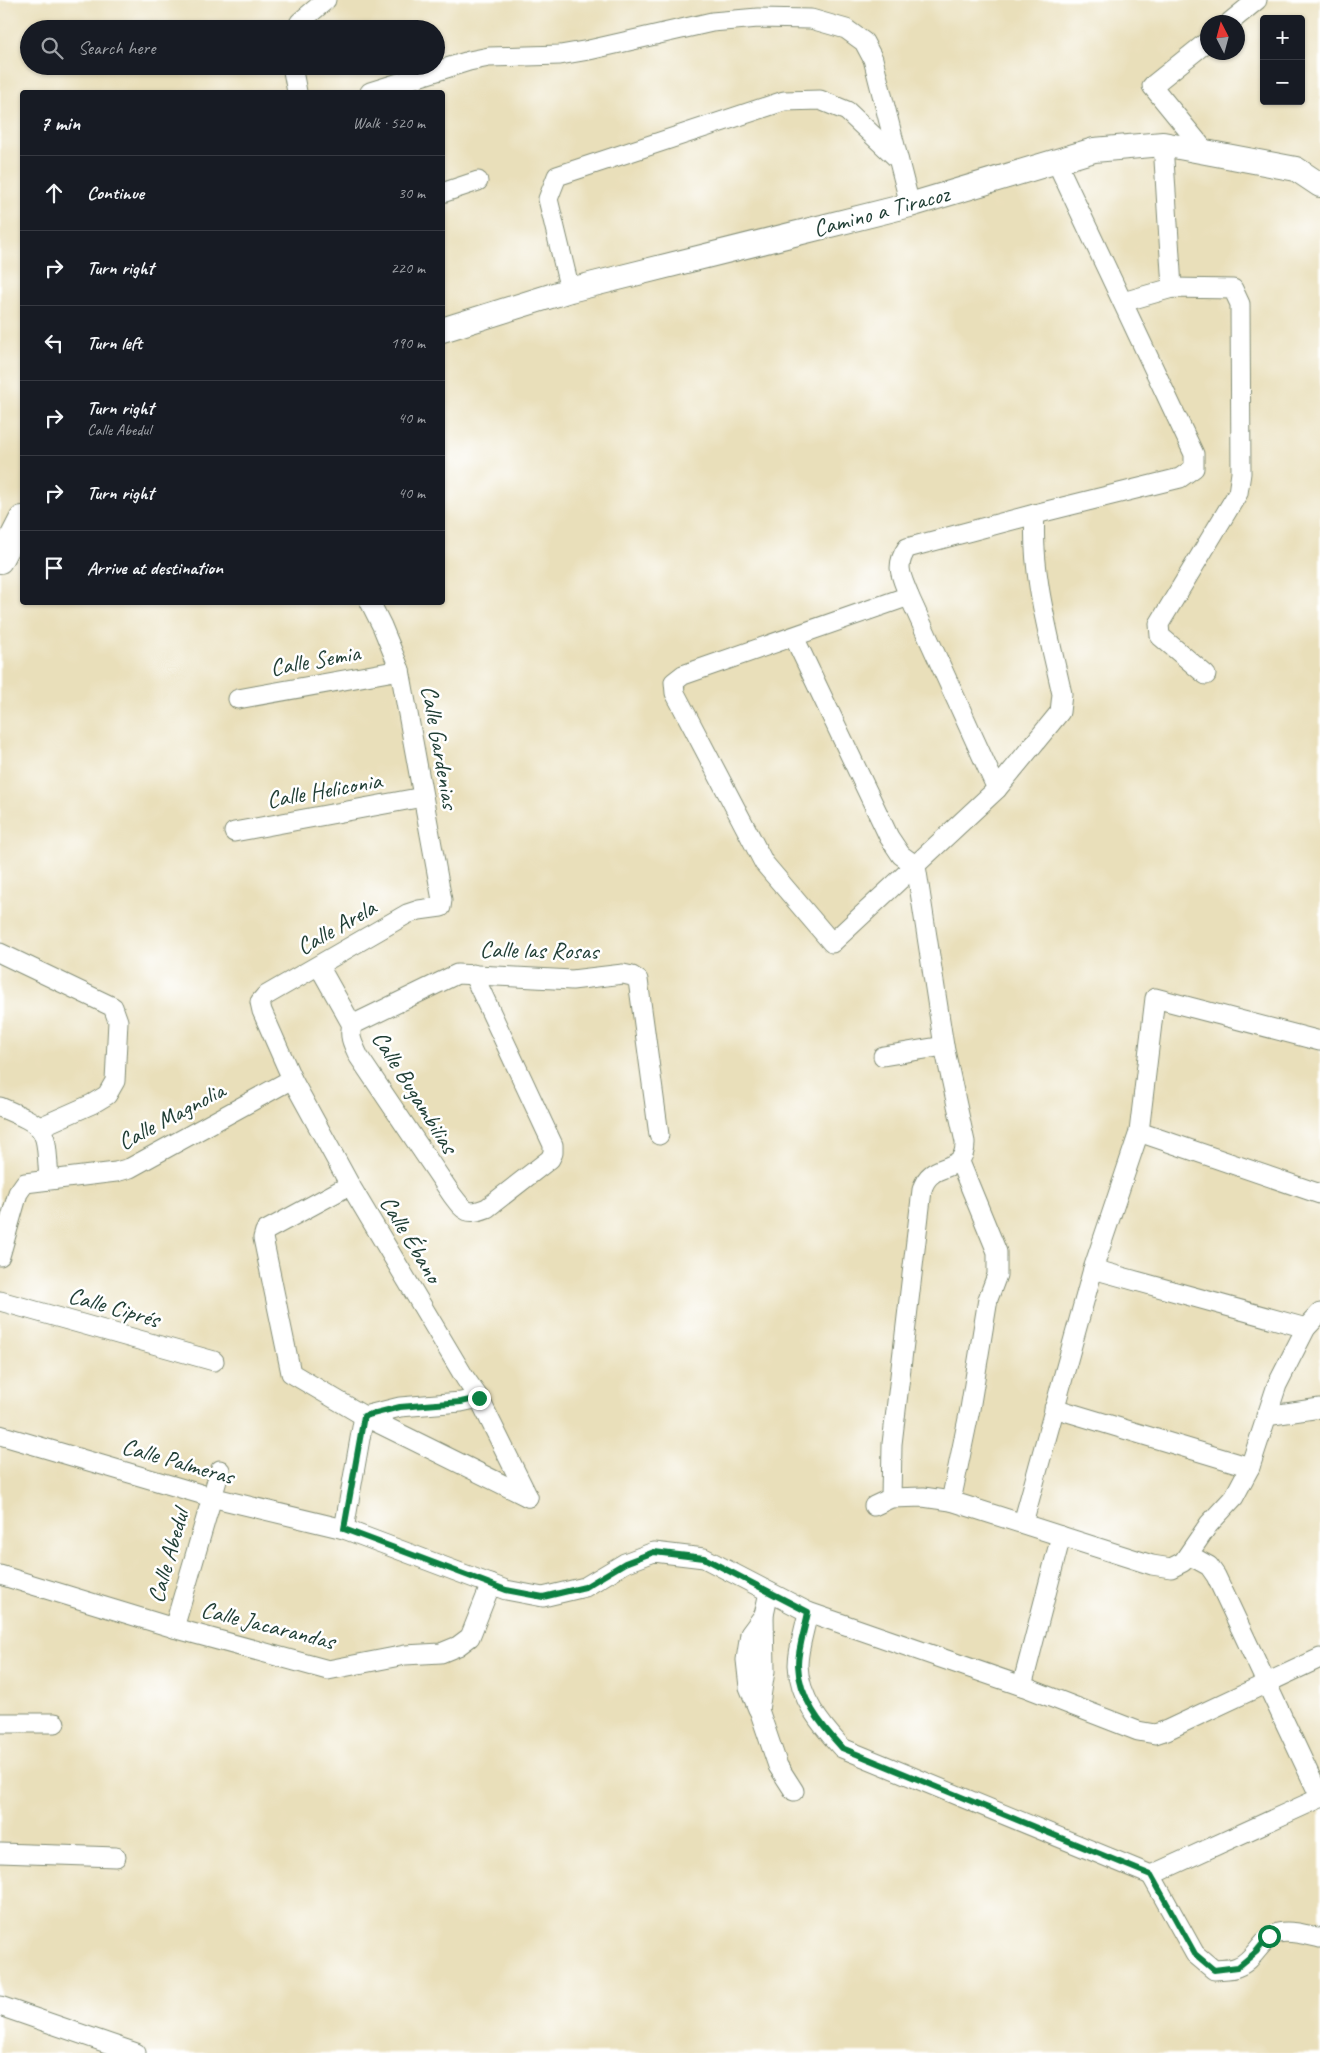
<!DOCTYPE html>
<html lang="en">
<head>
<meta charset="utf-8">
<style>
  body { margin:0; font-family:Caveat,sans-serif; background:#242831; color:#f1f3f6 }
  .controls { position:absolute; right:15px; top:15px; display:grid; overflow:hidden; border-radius:5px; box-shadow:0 1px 4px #0004 }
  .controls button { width:45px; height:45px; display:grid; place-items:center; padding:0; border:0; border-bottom:1px solid #363941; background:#171b24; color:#f1f3f6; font:25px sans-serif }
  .compass { position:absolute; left:1200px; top:15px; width:45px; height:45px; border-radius:50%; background:#171b24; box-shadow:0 1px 4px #0004; rotate:354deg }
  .stop { position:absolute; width:15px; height:15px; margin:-11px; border:4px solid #0b8043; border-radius:50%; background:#fff }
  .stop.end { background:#0b8043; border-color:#fff; box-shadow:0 1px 5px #0008 }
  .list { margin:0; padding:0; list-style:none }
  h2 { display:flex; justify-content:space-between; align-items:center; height:65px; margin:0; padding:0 20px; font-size:21px }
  h2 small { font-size:16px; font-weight:400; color:#9ea1a6 }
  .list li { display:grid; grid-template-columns:32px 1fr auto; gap:15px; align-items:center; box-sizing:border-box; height:75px; padding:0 20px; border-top:1px solid #363941 }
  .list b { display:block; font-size:19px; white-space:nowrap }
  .list p { margin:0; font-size:16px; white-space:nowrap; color:#9ea1a6 }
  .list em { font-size:16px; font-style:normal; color:#9ea1a6 }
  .icon { flex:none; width:28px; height:28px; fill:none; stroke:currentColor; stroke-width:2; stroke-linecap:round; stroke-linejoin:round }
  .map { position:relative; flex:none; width:1320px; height:2053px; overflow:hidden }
  .search { position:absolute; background:#171b24; box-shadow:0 1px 4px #0004; left:20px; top:20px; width:425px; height:55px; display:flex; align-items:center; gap:12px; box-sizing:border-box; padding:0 18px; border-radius:28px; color:#9ea1a6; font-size:19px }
  .panel { position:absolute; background:#171b24; box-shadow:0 1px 4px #0004; left:20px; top:90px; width:425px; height:515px; border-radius:5px }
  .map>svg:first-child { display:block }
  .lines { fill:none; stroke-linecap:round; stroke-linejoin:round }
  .minor-casing { stroke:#848e77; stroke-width:21 }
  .tertiary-casing { stroke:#848e77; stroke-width:26 }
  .minor { stroke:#fff; stroke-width:19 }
  .tertiary { stroke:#fff; stroke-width:24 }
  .route { stroke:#0b8043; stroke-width:6 }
  .labels { text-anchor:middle; stroke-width:5; stroke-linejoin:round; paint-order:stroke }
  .street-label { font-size:24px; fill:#1f3d34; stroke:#fff }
</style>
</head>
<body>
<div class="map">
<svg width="1320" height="2053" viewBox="0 0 1320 2053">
  <rect width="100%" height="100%" fill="#fff"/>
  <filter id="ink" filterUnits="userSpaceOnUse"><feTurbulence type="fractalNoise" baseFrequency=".02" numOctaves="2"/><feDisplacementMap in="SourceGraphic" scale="10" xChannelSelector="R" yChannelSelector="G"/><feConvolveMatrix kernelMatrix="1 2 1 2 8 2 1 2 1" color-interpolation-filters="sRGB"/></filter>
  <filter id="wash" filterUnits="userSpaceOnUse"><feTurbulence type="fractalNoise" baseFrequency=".0096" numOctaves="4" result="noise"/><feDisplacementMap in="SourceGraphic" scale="20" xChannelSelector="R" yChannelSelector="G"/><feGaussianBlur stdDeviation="1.12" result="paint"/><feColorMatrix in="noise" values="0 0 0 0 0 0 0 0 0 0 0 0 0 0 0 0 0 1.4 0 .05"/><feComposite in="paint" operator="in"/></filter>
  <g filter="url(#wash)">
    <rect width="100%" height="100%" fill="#e9dfba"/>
  </g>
  <g filter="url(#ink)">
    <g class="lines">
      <!-- minor casing -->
      <g class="minor-casing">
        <g id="minor">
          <polyline points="1230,22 1257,0"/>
          <polyline points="296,29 300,22 326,0"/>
          <polyline points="292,66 297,92"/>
          <polyline points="370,92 469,61 489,57 560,55 589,50 712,22 758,18 811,19 846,29 864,42 873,59 910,205"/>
          <polyline points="1163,144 1172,288"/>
          <polyline points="1205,151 1152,86 1208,41"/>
          <polyline points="442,193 478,181"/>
          <polyline points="570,290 548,199 557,176 784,101 820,100 847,111 898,159"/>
          <polyline points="1123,302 1172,288 1233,289 1240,304 1241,473 1238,493 1159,624 1160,636 1206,675"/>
          <path d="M909 596 683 675 674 682 675 693 764 863 832 943 997 789 1060 712 1062 694C1049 634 1031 575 1035 514"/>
          <polyline points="370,602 382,626 400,670 442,900 441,907 419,910 407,914 265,996 260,1002 262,1011 292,1079 350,1185 465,1378 479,1398 528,1497"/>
          <path d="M794 637 889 837 901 855 916 866 944 1046 965 1142C966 1177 930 1158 922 1190L892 1444 891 1498"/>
          <polyline points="238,699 400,670"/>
          <path d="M997 789 909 596C902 577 894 567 907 548L1035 514 1180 478 1194 468V454L1056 161"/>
          <polyline points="234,832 423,797"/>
          <polyline points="0,953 113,1007 118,1021 115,1081 107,1095 92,1104 40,1127"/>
          <path d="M319 966 352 1025C348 1037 354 1046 359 1057L452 1195C464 1211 467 1216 487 1208L550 1159 553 1153V1145L473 974"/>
          <polyline points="352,1025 457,974 572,980 623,974 632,976 638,980 659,1135"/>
          <polyline points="883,1056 944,1046"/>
          <path d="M0 1107C50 1128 45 1127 49 1179"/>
          <polyline points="1139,1132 1320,1194"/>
          <polyline points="350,1185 265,1231 263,1238 291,1373 364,1416 528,1497"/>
          <polyline points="0,1256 18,1193 25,1183 116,1172 130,1168 292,1079"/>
          <polyline points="1093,1269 1306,1328"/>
          <polyline points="0,1301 214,1361"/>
          <polyline points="1054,1408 1250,1467"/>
          <polyline points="364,1416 400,1407 461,1402 479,1398"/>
          <polyline points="1266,1416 1320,1408"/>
          <polyline points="0,1435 211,1497 344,1529 506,1590 543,1597 585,1587 625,1563 654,1552 704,1558 808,1612 1022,1686 1138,1731 1155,1734 1167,1730 1320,1658"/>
          <polyline points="951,1501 970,1409 988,1299 997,1275 997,1252 960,1162"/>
          <polyline points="874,1506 891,1498 923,1497 951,1501 1152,1565 1171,1568 1183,1562 1209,1524 1234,1497 1250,1467 1277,1385 1306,1328 1320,1313"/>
          <polyline points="1023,1523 1093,1269 1139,1132 1155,998 1320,1041"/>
          <polyline points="344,1529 364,1416"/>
          <polyline points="1189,1555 1209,1566 1216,1576 1320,1797"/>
          <polyline points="0,1575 174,1628 328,1670 405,1655 441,1653 458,1646 470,1637 491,1584"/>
          <polyline points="769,1592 764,1615 765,1671 759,1710 778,1766 794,1791"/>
          <path d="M808 1612C805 1629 798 1648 798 1665 799 1698 821 1725 842 1748L1151 1875 1320 1798"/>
          <polyline points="174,1628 220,1470"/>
          <polyline points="1022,1686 1061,1536"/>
          <polyline points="758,1709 749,1687 746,1660 750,1634 764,1615"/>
          <polyline points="0,1723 55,1723"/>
          <polyline points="0,1853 116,1857"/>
          <path d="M1151 1875 1195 1954 1214 1970C1221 1969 1231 1970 1237 1967 1255 1961 1261 1937 1278 1933 1291 1930 1307 1935 1320 1938"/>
          <polyline points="0,2006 136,2053"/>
        </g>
      </g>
      <!-- tertiary casing -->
      <g class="tertiary-casing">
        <g id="tertiary">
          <polyline points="442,330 570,290 910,205 1094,150 1163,144 1296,169 1320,185"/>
          <polyline points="0,561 22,518"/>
        </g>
      </g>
      <!-- minor -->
      <use href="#minor" class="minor"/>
      <!-- tertiary -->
      <use href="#tertiary" class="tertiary"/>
    </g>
  </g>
  <g class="lines" filter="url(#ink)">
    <!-- route -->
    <path class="route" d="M479 1398 461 1402 400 1407 364 1416 344 1529 506 1590 543 1597 585 1587 625 1563 654 1552 704 1558 808 1612C805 1629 798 1648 798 1665 799 1698 821 1725 842 1748L1151 1875 1195 1954 1214 1970 1238 1967 1256 1952 1269 1936"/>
  </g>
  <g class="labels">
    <!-- street labels -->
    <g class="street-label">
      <text transform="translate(881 211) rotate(-15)" y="8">Camino a Tiracoz</text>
      <text transform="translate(315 660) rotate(-10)" y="8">Calle Semia</text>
      <text transform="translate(440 747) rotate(80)" y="8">Calle Gardenias</text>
      <text transform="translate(324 790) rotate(-10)" y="8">Calle Heliconia</text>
      <text transform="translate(336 927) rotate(-30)" y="8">Calle Arela</text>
      <text transform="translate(539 950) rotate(1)" y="8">Calle las Rosas</text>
      <text transform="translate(415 1092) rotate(58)" y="8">Calle Bugambilias</text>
      <text transform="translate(171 1116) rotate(-28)" y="8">Calle Magnolia</text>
      <text transform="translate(411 1239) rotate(59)" y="8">Calle Ébano</text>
      <text transform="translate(114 1307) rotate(16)" y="8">Calle Ciprés</text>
      <text transform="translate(178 1461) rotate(16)" y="8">Calle Palmeras</text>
      <text transform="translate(168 1556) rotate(-74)" y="8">Calle Abedul</text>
      <text transform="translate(268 1625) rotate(14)" y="8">Calle Jacarandas</text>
    </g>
  </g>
</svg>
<div class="controls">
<button>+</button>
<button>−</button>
</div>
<svg class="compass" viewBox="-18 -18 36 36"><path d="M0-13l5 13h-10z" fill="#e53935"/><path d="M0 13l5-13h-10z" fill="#9ea1a6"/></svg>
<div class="stop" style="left:1269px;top:1936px"></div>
<div class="stop end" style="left:479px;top:1398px"></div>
<div class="search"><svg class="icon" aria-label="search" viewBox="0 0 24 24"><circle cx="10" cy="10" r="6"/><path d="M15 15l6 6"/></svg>Search here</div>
<section class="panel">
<h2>7 min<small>Walk · 520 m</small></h2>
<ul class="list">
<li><svg class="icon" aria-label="ahead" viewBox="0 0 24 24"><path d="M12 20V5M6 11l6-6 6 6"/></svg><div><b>Continue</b></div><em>30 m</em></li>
<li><svg class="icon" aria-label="right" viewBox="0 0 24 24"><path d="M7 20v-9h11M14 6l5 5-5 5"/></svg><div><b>Turn right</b></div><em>220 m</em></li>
<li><svg class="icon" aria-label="left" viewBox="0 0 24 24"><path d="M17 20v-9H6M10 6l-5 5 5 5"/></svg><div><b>Turn left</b></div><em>190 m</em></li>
<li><svg class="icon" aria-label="right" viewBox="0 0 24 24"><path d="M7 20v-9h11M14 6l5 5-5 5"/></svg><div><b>Turn right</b><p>Calle Abedul</p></div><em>40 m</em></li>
<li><svg class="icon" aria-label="right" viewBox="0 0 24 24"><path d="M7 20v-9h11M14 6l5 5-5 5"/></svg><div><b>Turn right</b></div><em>40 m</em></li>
<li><svg class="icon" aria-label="arrive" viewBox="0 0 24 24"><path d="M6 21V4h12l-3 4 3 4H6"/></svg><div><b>Arrive at destination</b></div></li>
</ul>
</section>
</div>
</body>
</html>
